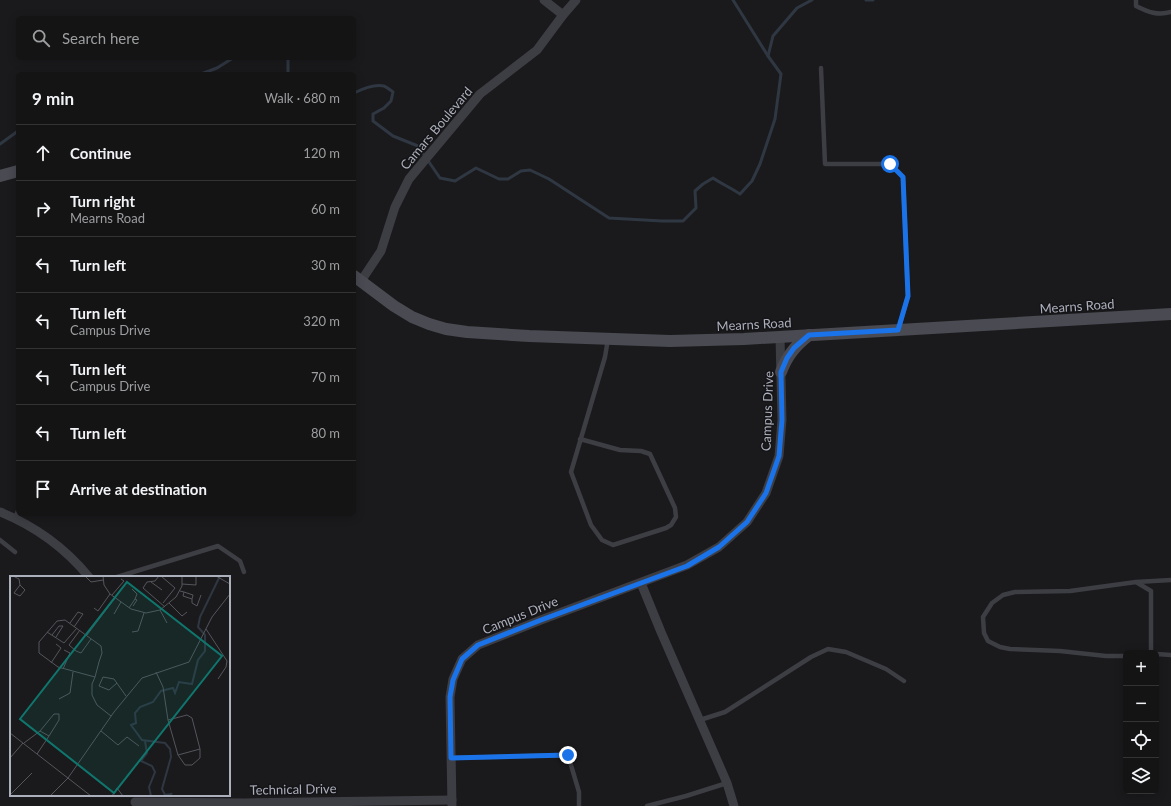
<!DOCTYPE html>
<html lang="en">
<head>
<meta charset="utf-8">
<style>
  body { margin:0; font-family:Lato,sans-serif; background:#212122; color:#f1f3f6 }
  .controls { position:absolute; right:12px; bottom:12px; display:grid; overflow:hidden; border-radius:6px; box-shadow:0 2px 10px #0003 }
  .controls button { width:36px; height:36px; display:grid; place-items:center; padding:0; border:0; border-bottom:1px solid #333334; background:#141415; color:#f1f3f6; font:20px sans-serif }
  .stop { position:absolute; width:12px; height:12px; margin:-9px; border:3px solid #1a73e8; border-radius:50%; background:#fff }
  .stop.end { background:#1a73e8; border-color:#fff; box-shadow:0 1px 4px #0008 }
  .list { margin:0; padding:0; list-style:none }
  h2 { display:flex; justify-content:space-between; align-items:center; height:52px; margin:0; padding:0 16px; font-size:17px }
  h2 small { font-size:13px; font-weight:400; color:#9d9ea0 }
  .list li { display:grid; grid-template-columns:26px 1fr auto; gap:12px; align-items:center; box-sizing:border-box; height:56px; padding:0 16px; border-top:1px solid #333334 }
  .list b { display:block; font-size:15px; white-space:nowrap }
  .list p { margin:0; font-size:13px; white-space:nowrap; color:#9d9ea0 }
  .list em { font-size:13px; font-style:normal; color:#9d9ea0 }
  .icon { flex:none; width:22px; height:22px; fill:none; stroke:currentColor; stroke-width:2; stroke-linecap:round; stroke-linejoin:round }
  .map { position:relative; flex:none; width:1171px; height:806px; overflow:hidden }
  .search { position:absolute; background:#141415; box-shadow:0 2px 10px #0003; left:16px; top:16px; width:340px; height:44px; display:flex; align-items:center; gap:10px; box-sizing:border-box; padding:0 14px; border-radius:6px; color:#9d9ea0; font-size:15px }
  .panel { position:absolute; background:#141415; box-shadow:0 2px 10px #0003; left:16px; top:72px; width:340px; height:444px; border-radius:6px }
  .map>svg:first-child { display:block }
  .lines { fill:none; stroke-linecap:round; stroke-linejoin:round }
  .stream { stroke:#2f3742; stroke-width:3 }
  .lane { stroke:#3d3d44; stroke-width:4.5 }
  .street { stroke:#3d3d44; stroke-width:9 }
  .secondary { stroke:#494a52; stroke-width:12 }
  .route { stroke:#1a73e8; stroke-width:5 }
  .labels { text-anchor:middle; stroke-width:3; stroke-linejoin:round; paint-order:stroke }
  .street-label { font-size:13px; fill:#acafbc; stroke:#151518 }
  .inset-river { fill:none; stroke:#2f3742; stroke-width:2 }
  .inset-road { fill:none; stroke:#54565c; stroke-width:1 }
  .view { fill:#0f766e; fill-opacity:0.15; stroke:#0f766e; stroke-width:2 }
  .inset-edge { fill:none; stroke:#acafbc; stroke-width:2 }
</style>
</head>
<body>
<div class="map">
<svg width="1171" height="806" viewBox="0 0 1171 806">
  <rect width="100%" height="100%" fill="#1a1a1c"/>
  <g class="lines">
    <!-- stream -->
    <g class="stream">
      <polyline points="866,0 873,0"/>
      <polyline points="768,56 773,36 797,8 812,0"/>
      <polyline points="288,58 288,74"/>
      <polyline points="201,74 217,68 233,58"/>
      <path d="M354 93C362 89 375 84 384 86 387 87 390 90 393 92L391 101 384 108 373 114V121L393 136 418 146 440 178 455 181 476 168 499 179H508L521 171 530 170 549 179 609 218 662 221H683L696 208 695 191 703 184 713 178C722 184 731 188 740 194L752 181 760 164 775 119 781 74 768 56 733 0"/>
      <polyline points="0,144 18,131"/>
    </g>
    <!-- lane -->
    <g class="lane">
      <path d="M1136 0V6C1148 12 1158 16 1171 12"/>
      <polyline points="821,68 825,164 890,164 903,177 908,296 899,328"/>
      <polyline points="580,439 620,450 641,451 650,454 675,508 676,517 671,525 666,528 613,545 602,540 591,525 571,472 605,357 608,339"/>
      <polyline points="15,518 18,511"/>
      <polyline points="0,540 15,552"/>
      <polyline points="117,577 218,546 240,561 244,572"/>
      <polyline points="1136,582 1171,580"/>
      <polyline points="1156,654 1171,655"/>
      <polyline points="1126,656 1106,656 1060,651 1010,649 1000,647 988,641 984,633 983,617 992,603 1003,595 1015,592 1070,591 1136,582 1151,591 1151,653"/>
      <polyline points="700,720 725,712 811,657 828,649 846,652 886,669 904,681"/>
      <polyline points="451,758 568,755 579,792 579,806"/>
      <polyline points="647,806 686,796 727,783"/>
    </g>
    <!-- street -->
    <g class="street">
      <polyline points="544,0 563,15 576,0"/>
      <polyline points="361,281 381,251 395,207 409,179 480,94 537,50 563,15"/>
      <path d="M0 512C35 526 65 548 89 577"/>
      <polyline points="641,583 661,632 727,783 734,806"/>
      <polyline points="135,802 244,803 452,800"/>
      <polyline points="452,806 450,697 453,679 462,659 478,645 541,620 687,565 719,547 747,522 766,493 779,456 782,420 780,337"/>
    </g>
    <!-- secondary -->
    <g class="secondary">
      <polyline points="0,176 18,171"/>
      <polyline points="354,276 394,306 412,317 429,324 446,329 467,332 529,336 670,341 744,339 1171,314"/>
      <path d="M781 372C787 356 795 346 809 335"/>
    </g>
  </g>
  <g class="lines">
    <!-- route -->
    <polyline class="route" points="568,755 451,758 450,697 453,680 462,659 478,645 541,620 687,566 719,547 747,522 766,493 779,456 782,420 781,372 787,358 794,348 809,335 898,330 908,296 903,177 890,164"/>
  </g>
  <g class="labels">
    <!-- street labels -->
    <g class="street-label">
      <text transform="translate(436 128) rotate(-50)" y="5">Camars Boulevard</text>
      <text transform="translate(1077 306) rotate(-4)" y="5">Mearns Road</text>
      <text transform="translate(754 324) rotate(-3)" y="5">Mearns Road</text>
      <text transform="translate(767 411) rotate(-88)" y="5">Campus Drive</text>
      <text transform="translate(520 615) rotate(-22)" y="5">Campus Drive</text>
      <text transform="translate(293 789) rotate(-1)" y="5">Technical Drive</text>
    </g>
  </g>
  <!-- overview -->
  <g transform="translate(10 576)">
    <rect width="220" height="220" fill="#1a1a1c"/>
    <path class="inset-river" d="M135 165 137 177 131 185 142 190 145 196 139 211 141 220M160 220 161 218 155 219 152 213 161 181 160 173 155 167 132 164 121 149 126 147 125 137 130 131 143 126 151 115 163 112 165 117 169 106 182 108 188 84 195 75V59L188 51 190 41 210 0"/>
    <path class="inset-road" d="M3 0 9 3 10 9M75 0 81 6 93 4M93 0 94 9 100 18 121 33 136 37 150 34 166 21 172 10V0M149 0 145 5 137 6 133 12 155 31M151 0 165 12 153 27M206 0 220 8M141 6 152 14M172 8 186 9V0M10 9 15 14 10 20 4 17ZM122 13 127 18 125 23M170 15 174 16 173 20 182 23 183 19 174 16M102 19 114 5 111 3M182 23V27L187 30 191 19M159 27 172 40 177 36M84 32 88 35 100 18M119 32 125 23 127 24 123 30M150 34 157 47M104 38 111 26M60 47 68 36 73 38 64 51M196 53 217 85 216 91 208 103M70 54 59 69 66 75 71 77 81 63M37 56 54 67 67 52M122 56 128 55 134 37M42 59 49 50H53L46 61M77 59 105 22M41 87 51 72 46 68M53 93 60 77 54 74M146 96 153 111 158 144M85 101 48 91 29 77V66L47 45 55 44 91 70 92 77 89 86 85 101 82 108V119L87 129 101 140M107 107 99 114 89 110 93 101 104 103 116 120M49 123 60 117 63 96M177 139 182 142 190 173 168 179 158 144ZM91 155 108 169 117 161 129 170M0 157 81 220M14 167 30 155 39 160 49 144V138H44L30 155M27 178 39 160M168 179 175 189H182L190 182V173M0 182 13 167M0 219 22 197M40 220 58 202 104 136 132 102 179 86 202 41 220 18M102 220 107 212 113 220"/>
    <path class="view" d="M117 6 212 80 104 217 10 143Z"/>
    <rect width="220" height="220" class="inset-edge"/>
  </g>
</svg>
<div class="controls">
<button>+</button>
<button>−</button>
<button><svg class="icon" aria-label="locate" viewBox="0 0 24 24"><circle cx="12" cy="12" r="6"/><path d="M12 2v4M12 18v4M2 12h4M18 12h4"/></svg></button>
<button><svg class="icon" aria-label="layers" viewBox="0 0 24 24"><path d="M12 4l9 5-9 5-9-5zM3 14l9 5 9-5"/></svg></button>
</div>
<div class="stop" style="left:890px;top:164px"></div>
<div class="stop end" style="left:568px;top:755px"></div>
<div class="search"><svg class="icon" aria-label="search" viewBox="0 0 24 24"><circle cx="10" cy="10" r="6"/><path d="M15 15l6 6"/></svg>Search here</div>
<section class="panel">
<h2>9 min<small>Walk · 680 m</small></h2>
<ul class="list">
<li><svg class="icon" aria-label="ahead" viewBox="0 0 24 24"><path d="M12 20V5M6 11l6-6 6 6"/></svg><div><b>Continue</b></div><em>120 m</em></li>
<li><svg class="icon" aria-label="right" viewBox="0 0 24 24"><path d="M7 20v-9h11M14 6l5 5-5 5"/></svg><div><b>Turn right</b><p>Mearns Road</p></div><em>60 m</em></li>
<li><svg class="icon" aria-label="left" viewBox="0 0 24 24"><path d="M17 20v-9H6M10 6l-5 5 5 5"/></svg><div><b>Turn left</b></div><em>30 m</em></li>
<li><svg class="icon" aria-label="left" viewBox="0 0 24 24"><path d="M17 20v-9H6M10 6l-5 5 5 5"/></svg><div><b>Turn left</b><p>Campus Drive</p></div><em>320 m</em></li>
<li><svg class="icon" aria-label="left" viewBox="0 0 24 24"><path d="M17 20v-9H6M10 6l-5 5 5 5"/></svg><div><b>Turn left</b><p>Campus Drive</p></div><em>70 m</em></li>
<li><svg class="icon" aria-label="left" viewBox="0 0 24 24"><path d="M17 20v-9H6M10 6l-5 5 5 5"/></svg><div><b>Turn left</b></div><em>80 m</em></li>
<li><svg class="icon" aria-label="arrive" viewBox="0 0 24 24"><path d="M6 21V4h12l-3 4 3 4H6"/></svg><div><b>Arrive at destination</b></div></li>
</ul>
</section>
</div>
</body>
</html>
